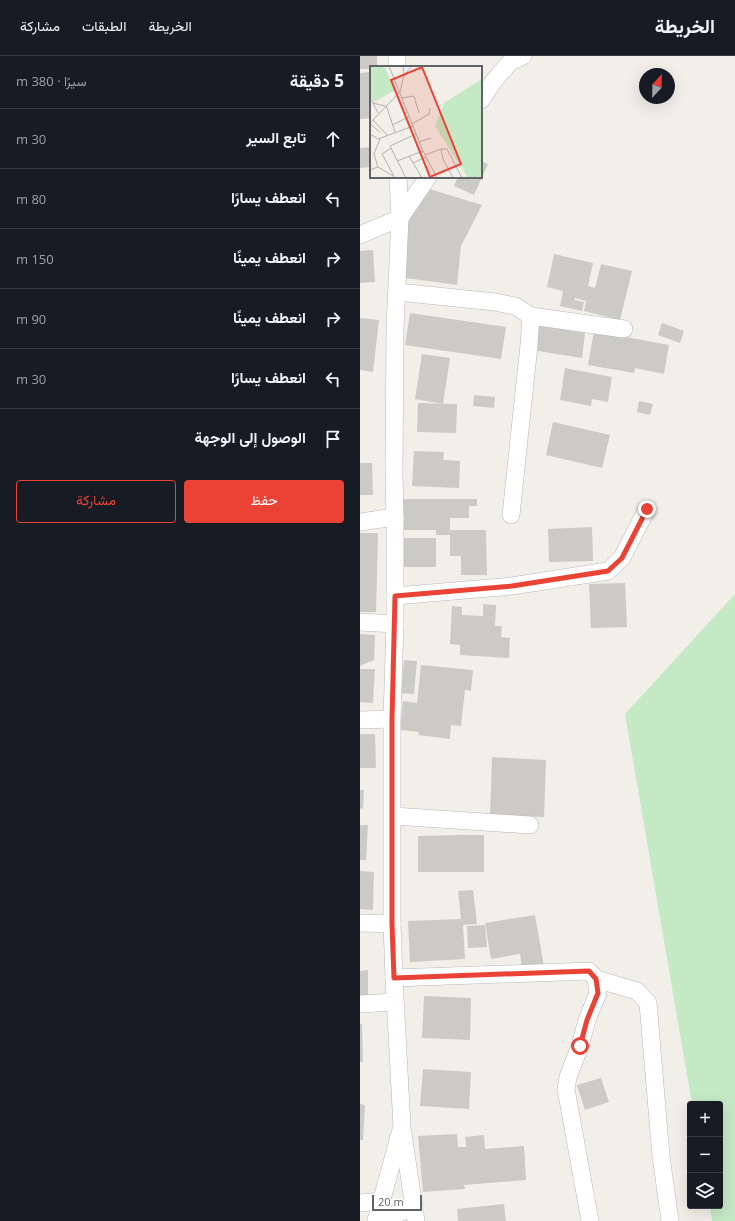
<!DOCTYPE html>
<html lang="ar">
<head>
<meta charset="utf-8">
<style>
  body { margin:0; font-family:"Open Sans",Vazirmatn,sans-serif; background:#20242c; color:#f1f3f6; direction:rtl }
  .controls { position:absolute; right:12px; bottom:12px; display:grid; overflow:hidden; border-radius:4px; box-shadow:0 4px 16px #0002 }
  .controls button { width:36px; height:36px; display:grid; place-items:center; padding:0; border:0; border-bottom:1px solid #363941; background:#171b24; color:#f1f3f6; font:20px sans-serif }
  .compass { position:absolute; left:279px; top:12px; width:36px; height:36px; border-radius:50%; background:#171b24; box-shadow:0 4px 16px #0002; rotate:22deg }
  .scale { position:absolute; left:12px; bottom:10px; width:50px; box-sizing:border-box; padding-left:4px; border:2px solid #5f6368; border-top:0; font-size:11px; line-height:14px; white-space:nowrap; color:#5f6368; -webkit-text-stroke:3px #fff; paint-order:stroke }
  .stop { position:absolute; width:12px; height:12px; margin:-9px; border:3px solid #ea4335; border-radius:50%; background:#fff }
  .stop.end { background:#ea4335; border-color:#fff; box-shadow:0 1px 4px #0008 }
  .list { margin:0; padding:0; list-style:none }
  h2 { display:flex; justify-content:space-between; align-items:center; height:52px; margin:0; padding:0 16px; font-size:17px }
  h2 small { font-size:13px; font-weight:400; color:#9ea1a6 }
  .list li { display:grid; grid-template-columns:26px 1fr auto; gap:12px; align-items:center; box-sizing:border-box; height:60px; padding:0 16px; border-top:1px solid #363941 }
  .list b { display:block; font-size:15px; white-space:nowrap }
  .list em { font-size:13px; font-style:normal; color:#9ea1a6 }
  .actions { display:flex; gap:8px; padding:12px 16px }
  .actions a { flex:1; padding:9px 0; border:1px solid #ea4335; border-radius:4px; text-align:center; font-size:14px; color:#ea4335 }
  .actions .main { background:#ea4335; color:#fff }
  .icon { flex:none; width:22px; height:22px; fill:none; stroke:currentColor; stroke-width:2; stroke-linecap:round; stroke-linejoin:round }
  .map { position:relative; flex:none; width:375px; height:1165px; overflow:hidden; direction:ltr }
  header { display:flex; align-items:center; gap:24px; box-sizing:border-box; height:56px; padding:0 20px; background:#171b24; border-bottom:1px solid #363941 }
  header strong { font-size:19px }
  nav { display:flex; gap:22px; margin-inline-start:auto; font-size:14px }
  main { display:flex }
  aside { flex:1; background:#171b24 }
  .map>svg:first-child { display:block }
  .green { fill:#c5e8c5 }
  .building { fill:#cccac5 }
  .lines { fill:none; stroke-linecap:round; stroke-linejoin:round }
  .minor-casing { stroke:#b5b8bc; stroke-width:18 }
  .minor { stroke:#fff; stroke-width:17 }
  .route { stroke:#ea4335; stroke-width:5 }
  .inset-road { fill:none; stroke:#b3b3b1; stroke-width:1 }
  .view { fill:#ea4335; fill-opacity:0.15; stroke:#ea4335; stroke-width:2 }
  .inset-edge { fill:none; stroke:#5f6368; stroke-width:2 }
</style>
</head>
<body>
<header>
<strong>الخريطة</strong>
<nav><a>الخريطة</a><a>الطبقات</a><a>مشاركة</a></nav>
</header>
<main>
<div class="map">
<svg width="375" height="1165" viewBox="0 0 375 1165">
  <rect width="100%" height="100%" fill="#f1efe8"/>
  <!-- green -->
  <polygon class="green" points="375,538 375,1165 352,1165 350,1150 360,1150 360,1048 332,1048 265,658"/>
  <!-- building -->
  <g class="building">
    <polygon points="0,0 17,0 17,11 11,11 11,13 0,13"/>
    <polygon points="11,16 11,62 0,63 0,17"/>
    <polygon points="11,91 11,111 0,112 0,92"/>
    <polygon points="121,105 128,108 114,139 94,130 98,121 121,121"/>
    <polygon points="63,131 122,149 101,190 97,229 39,221 40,177"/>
    <polygon points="13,194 15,226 0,227 0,195"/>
    <polygon points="194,198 233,207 228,230 235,232 241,208 272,215 260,264 224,255 226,245 215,242 213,251 215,244 224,246 222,255 200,250 203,235 187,231"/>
    <polygon points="50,257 146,271 141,303 45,289"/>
    <polygon points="0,262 19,264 13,316 0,314"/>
    <polygon points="302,267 324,275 320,287 298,279"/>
    <polygon points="176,269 225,277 222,302 172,294"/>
    <polygon points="234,275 309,289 304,318 275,312 274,317 228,309"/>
    <polygon points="62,298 90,302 83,348 55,343"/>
    <polygon points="205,312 252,321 248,346 232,343 231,350 200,344"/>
    <polygon points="114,339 135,341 134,352 113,350"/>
    <polygon points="279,345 293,348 290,359 277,356"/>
    <polygon points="58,347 97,348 96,377 57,376"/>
    <polygon points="193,366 250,379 242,412 186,399"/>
    <polygon points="54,395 84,396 83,404 100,405 99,432 52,430"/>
    <polygon points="0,407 12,407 13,439 0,439"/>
    <polygon points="42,443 117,443 117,450 109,450 109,462 90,462 90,474 126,474 127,519 101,519 101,500 90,500 90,479 76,479 76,474 43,474"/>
    <polygon points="232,471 233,505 189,506 188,473"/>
    <polygon points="0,477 18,477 16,556 0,556"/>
    <rect x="44" y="482" width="32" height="29"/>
    <polygon points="265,527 267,571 231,572 229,528"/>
    <polygon points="123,548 136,549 135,570 142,570 141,581 150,582 149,602 100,599 100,589 90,588 92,550 102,551 102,559 123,560"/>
    <polygon points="0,578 15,579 14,604 0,610"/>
    <polygon points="44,604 57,605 54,638 41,637"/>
    <polygon points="61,609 113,614 111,635 105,634 101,670 91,669 90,683 58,679 59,676 40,674 43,645 57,647"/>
    <polygon points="0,613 15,613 13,647 0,646"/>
    <polygon points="0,678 15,678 16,712 0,712"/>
    <polygon points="132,701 186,704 184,761 130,759"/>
    <polygon points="0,734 4,734 3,753 0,752"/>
    <polygon points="0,769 8,769 6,804 0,804"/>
    <polygon points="100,779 124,779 124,816 58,816 58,780"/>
    <polygon points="0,815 14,816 13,854 0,853"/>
    <polygon points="113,834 117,868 103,869 105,903 50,906 48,865 101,863 98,835"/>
    <polygon points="175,859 184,910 162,913 160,898 131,903 125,867"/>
    <polygon points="125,869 127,891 108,892 107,870"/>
    <polygon points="8,914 8,945 0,945 0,915"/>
    <polygon points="64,940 111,942 110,984 62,982"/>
    <polygon points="0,968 2,968 3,1006 0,1006"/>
    <polygon points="63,1013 111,1016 109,1053 60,1050"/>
    <polygon points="241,1022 249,1046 225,1054 217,1029"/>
    <polygon points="0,1048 5,1049 3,1084 0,1084"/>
    <polygon points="97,1078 98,1091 106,1091 105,1081 124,1079 125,1093 164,1090 166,1124 104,1129 105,1133 63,1136 58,1080"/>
    <polygon points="144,1148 146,1165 98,1165 97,1153"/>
  </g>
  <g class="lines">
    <!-- minor casing -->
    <g class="minor-casing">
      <g id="minor">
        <polyline points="37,11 37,0"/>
        <polyline points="121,44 133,26 150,6 163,0"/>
        <polyline points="38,121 40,162 35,272 34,417 35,461 35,568 32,663 32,868 34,922 42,1071 56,1165"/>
        <polyline points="0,179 40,162 68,121"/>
        <polyline points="38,236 135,246 155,250 171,260 169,289 151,459"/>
        <polyline points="171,260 264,273"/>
        <polyline points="0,466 35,461"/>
        <polyline points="35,540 152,530 248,515 262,502 287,453"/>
        <polyline points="0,566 35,568"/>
        <polyline points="0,664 32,663"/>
        <polyline points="33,760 170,769"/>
        <polyline points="0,867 32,868"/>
        <polyline points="34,922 229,915 236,923 238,937 227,964 220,990 208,1021 206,1033 230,1165"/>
        <polyline points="236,923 277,935 288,947 301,1100 310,1165"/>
        <polyline points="0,948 35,946"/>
        <polyline points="0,1147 21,1145"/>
        <polyline points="16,1164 54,1152"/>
        <polyline points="16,1165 40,1077"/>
      </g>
    </g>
    <!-- minor -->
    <use href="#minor" class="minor"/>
  </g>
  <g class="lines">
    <!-- route -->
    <polyline class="route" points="220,990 227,964 238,937 236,923 229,915 34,922 32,868 32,663 35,540 152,530 248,515 262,502 287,453"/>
  </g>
  <!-- overview -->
  <g transform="translate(10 10)">
    <rect width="112" height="112" fill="#f1efe8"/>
    <path d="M0 0H14L25 24 4 36 0 28ZM112 13V112H98L65 60 74 37Z" fill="#c5e8c5"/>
    <path class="inset-road" d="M19 0 53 85 67 112M34 9 42 0M0 31 8 47M32 32 44 30 49 47M3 37 15 40M16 39 25 66M3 54 18 70M0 57 30 26 34 9 33 0M0 58 10 66M42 58 59 48 60 42M22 59 39 51M0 68 8 73 43 60M49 76 61 72M21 82 12 88 25 112M71 83H77L92 112M55 89 71 83 73 93 83 112M39 90 52 112M27 95 53 85M43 97 56 91M8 101 4 88 10 73M0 104 8 101 23 110M36 112 20 80 46 68"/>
    <path class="view" d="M52 1 91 98 60 111 21 14Z"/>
    <rect width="112" height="112" class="inset-edge"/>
  </g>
</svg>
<div class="controls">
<button>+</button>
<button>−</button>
<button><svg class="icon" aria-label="layers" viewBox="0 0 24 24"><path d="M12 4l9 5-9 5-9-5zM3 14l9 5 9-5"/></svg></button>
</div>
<svg class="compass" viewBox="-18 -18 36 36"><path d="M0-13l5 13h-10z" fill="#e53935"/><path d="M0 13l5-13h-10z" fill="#9ea1a6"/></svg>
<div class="scale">20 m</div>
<div class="stop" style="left:220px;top:990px"></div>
<div class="stop end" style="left:287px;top:453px"></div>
</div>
<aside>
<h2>5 دقيقة<small>سيرًا · 380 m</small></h2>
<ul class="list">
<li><svg class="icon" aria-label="ahead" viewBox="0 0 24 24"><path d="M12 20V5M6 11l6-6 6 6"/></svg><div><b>تابع السير</b></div><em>30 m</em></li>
<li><svg class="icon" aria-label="left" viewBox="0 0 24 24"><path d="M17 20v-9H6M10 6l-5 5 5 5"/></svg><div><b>انعطف يسارًا</b></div><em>80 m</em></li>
<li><svg class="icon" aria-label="right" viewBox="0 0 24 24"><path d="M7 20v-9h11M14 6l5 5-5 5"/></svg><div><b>انعطف يمينًا</b></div><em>150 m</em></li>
<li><svg class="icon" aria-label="right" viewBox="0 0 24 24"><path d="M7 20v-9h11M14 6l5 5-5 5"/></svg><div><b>انعطف يمينًا</b></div><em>90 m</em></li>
<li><svg class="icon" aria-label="left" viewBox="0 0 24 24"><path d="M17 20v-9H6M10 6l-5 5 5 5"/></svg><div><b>انعطف يسارًا</b></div><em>30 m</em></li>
<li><svg class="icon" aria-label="arrive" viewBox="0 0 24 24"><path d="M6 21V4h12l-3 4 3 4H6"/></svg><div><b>الوصول إلى الوجهة</b></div></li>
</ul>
<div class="actions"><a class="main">حفظ</a><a>مشاركة</a></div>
</aside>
</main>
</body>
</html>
